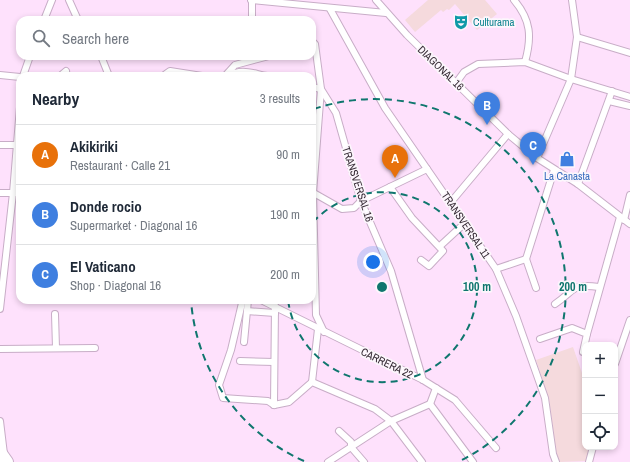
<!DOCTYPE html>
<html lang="en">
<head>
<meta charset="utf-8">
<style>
  body { margin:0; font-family:"Archivo Narrow",sans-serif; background:#f2f2f3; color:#1f2937 }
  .controls { position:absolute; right:12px; bottom:12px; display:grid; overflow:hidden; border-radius:8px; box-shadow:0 2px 6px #0003 }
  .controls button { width:36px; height:36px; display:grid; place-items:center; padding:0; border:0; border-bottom:1px solid #e0e1e3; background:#fff; color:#1f2937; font:20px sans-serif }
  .you { position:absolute; left:373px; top:262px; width:14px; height:14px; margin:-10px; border:3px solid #fff; border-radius:50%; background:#1a73e8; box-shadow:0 0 0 6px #1a73e833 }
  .badge { display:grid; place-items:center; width:26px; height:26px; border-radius:50%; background:#277273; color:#fff; font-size:13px; font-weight:700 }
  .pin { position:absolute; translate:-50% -33px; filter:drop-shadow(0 1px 2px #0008) }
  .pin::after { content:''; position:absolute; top:21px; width:14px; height:12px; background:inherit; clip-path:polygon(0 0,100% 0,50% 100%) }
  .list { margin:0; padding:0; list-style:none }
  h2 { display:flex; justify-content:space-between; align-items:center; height:52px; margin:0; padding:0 16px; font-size:17px }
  h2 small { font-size:13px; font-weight:400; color:#747a83 }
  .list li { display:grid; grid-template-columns:26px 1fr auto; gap:12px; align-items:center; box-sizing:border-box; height:60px; padding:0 16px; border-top:1px solid #e0e1e3 }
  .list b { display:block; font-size:15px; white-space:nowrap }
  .list p { margin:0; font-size:13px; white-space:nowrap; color:#747a83 }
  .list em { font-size:13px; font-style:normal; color:#747a83 }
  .icon { flex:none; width:22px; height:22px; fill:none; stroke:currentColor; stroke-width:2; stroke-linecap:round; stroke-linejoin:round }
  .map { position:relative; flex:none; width:630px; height:462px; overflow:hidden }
  .search { position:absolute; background:#fff; box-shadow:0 2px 6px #0003; left:16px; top:16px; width:300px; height:44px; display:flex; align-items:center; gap:10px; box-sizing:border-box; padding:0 14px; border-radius:12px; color:#747a83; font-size:15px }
  .panel { position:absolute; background:#fff; box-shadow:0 2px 6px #0003; left:16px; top:72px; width:300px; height:232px; border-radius:12px }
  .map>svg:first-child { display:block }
  .education { fill:#f5dadd }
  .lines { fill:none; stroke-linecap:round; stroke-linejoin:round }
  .street-casing { stroke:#c8adc7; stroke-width:8 }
  .highway-casing { stroke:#c8adc7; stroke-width:14 }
  .street { stroke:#fff; stroke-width:6 }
  .highway { stroke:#fff; stroke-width:12 }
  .ring { fill:none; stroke:#0f766e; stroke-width:2; stroke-dasharray:7 5 }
  .labels { text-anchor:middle; stroke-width:3.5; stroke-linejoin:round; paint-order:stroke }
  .culture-label { font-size:11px; fill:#0d838f; stroke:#fcf6fc; text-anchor:start }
  .street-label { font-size:11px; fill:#372c36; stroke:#fcf6fc }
  .shop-label { font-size:11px; fill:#366cbe; stroke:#fcf6fc }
  .centre { fill:#0f766e; stroke:#fcf6fc; stroke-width:2 }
  .ring-label { font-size:12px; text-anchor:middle; font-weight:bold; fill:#0f766e; stroke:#fcf6fc; stroke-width:3.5; stroke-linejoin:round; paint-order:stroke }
</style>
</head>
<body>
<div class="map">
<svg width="630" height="462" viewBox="0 0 630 462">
  <rect width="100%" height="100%" fill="#fee1fc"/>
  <!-- education -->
  <g class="education">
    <polygon points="428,0 485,0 497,14 477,30 455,4 449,10 447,9 443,12 441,10 415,32 405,20"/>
    <polygon points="573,347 582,373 585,374 585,447 590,447 586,461 559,462 556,451 549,399 536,360"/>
  </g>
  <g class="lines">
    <!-- street casing -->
    <g class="street-casing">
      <g id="street">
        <polyline points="69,0 78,20"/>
        <polyline points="251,0 386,13"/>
        <polyline points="376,0 407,35 508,134 537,158 578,184 630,224"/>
        <path d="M514 0C531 20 532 37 525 62"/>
        <polyline points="330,9 385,108 496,269 516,316 545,398 553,454 556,462"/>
        <polyline points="44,20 52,0"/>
        <polyline points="252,20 252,0"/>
        <polyline points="577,37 630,53"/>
        <polyline points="312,41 315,44 321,89 313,193 316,315 324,332"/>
        <polyline points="101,56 109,76"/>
        <polyline points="0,75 20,77"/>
        <polyline points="23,76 30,56"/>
        <polyline points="60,76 66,71"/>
        <polyline points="163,76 170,71 202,76"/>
        <polyline points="225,76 235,65 269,56"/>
        <path d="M227 76C242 68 251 73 267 76"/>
        <polyline points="456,83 464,72 478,64 525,62 571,79 630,97"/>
        <polyline points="312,87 321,89 336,113 361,201 391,271 423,380"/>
        <polyline points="609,101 630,106"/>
        <polyline points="0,145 20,145"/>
        <polyline points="537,158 571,79 577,37 572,0"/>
        <polyline points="578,184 612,91"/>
        <polyline points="390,187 412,218 443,251 429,266 421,260"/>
        <polyline points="312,192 342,209 354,208 361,201 427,169"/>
        <polyline points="0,193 20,193"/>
        <polyline points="451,202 508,134"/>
        <polyline points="624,220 630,195"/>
        <polyline points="440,246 465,223"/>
        <polyline points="526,259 554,170"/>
        <polyline points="526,259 536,288"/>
        <polyline points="496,269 526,259"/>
        <polyline points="244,300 242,303 231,350 219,385 223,398 268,401 274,405"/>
        <polyline points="261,300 423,380 455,400 496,448"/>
        <path d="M555 304C576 290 571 283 599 287"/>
        <polyline points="0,309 13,193 20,107"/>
        <polyline points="247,311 275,313"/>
        <polyline points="55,314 56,348"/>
        <polyline points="587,334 620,217"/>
        <polyline points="540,339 572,328 587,334 583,352"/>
        <polyline points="244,342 248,300"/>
        <polyline points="0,349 95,348"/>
        <polyline points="240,361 274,362"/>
        <polyline points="615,364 630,320"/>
        <polyline points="312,382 318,329"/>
        <polyline points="430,404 473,462"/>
        <polyline points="430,404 436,388"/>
        <polyline points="274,405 289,402 312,382 375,409 391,421 422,462"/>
        <polyline points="274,405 275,306"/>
        <polyline points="0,421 4,454"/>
        <polyline points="339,431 351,442 351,447 364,462"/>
        <polyline points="328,462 391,421 430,404"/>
        <polyline points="589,462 593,447"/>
      </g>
    </g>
    <!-- highway casing -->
    <g class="highway-casing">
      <polyline id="highway" points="0,452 7,462"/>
    </g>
    <!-- street -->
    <use href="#street" class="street"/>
    <!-- highway -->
    <use href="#highway" class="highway"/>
  </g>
  <!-- distance rings -->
  <g class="ring">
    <path d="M313 222A95 95 0 1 1 288 300"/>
    <path d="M304 461A191 191 0 0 1 191 300M314 109A191 191 0 0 1 460 461"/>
  </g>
  <!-- icons -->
  <defs>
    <g id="theatre-bare" transform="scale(1.2)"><path d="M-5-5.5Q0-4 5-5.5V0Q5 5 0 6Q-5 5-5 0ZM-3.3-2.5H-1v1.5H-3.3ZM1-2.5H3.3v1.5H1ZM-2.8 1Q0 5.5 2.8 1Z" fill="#0f9aa8" stroke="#fcf6fc" stroke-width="2.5" paint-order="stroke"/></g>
    <g id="shop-bare" transform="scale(1.2)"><path d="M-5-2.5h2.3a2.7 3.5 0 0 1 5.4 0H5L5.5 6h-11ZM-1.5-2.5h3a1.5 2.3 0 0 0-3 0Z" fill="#3f7fe0" stroke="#fcf6fc" stroke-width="2.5" paint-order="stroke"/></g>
  </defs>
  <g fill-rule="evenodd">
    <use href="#theatre-bare" x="461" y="22"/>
    <use href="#shop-bare" x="567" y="159"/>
  </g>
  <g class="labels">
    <!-- culture labels -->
    <g class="culture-label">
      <text x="473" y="26">Culturama</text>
    </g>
    <!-- street labels -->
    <g class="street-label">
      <text transform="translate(441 68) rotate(44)" y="4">DIAGONAL 16</text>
      <text transform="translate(358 184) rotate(72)" y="4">TRANSVERSAL 16</text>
      <text transform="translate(466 225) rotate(56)" y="4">TRANSVERSAL 11</text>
      <text transform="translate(387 363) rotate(26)" y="4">CARRERA 22</text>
    </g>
    <!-- shop labels -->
    <g class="shop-label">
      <text x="567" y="180">La Canasta</text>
    </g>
  </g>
  <circle cx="382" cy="287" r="6" class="centre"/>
  <g class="ring-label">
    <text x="477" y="291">100 m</text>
    <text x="573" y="291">200 m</text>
  </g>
</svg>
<div class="controls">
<button>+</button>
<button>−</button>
<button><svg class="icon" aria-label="locate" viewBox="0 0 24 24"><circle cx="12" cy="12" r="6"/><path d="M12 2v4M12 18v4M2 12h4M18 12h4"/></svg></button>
</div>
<div class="you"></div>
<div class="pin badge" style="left:395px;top:178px;background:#e8710a">A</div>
<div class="pin badge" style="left:487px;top:125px;background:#3f7fe0">B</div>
<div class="pin badge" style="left:533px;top:165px;background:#3f7fe0">C</div>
<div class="search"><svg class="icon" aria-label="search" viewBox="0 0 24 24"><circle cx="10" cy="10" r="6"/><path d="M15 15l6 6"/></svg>Search here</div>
<section class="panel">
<h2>Nearby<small>3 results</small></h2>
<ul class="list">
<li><span class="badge" style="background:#e8710a">A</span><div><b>Akikiriki</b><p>Restaurant · Calle 21</p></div><em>90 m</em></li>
<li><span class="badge" style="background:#3f7fe0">B</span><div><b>Donde rocio</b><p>Supermarket · Diagonal 16</p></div><em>190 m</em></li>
<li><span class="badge" style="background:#3f7fe0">C</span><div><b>El Vaticano</b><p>Shop · Diagonal 16</p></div><em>200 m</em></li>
</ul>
</section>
</div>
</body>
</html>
